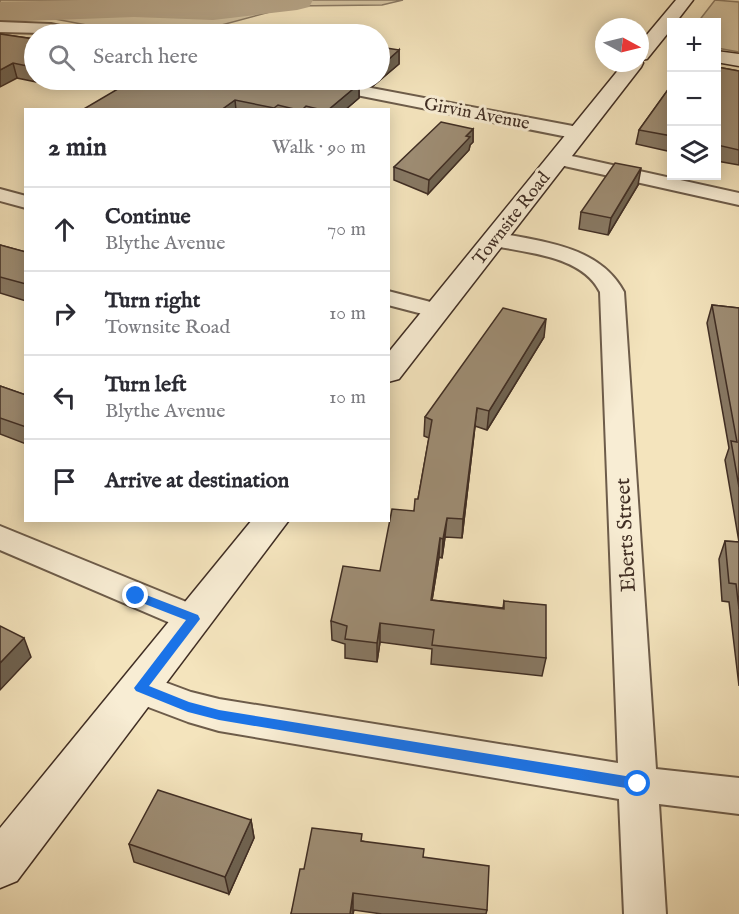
<!DOCTYPE html>
<html lang="en">
<head>
<meta charset="utf-8">
<style>
  body { margin:0; font-family:"IM FELL English",serif; background:#f7f7f7; color:#2b2b33 }
  .controls { position:absolute; right:18px; top:18px; display:grid; overflow:hidden; border-radius:0px; box-shadow:0 3px 15px #0003 }
  .controls button { width:54px; height:54px; display:grid; place-items:center; padding:0; border:0; border-bottom:2px solid #e1e1e2; background:#fff; color:#2b2b33; font:30px sans-serif }
  .compass { position:absolute; left:595px; top:18px; width:54px; height:54px; border-radius:50%; background:#fff; box-shadow:0 3px 15px #0003; rotate:97deg }
  .stop { position:absolute; width:18px; height:18px; margin:-14px; border:4px solid #1a73e8; border-radius:50%; background:#fff }
  .stop.end { background:#1a73e8; border-color:#fff; box-shadow:0 2px 6px #0008 }
  .list { margin:0; padding:0; list-style:none }
  h2 { display:flex; justify-content:space-between; align-items:center; height:78px; margin:0; padding:0 24px; font-size:26px }
  h2 small { font-size:20px; font-weight:400; color:#7c7c81 }
  .list li { display:grid; grid-template-columns:39px 1fr auto; gap:18px; align-items:center; box-sizing:border-box; height:84px; padding:0 24px; border-top:2px solid #e1e1e2 }
  .list b { display:block; font-size:22px; white-space:nowrap }
  .list p { margin:0; font-size:20px; white-space:nowrap; color:#7c7c81 }
  .list em { font-size:20px; font-style:normal; color:#7c7c81 }
  .icon { flex:none; width:33px; height:33px; fill:none; stroke:currentColor; stroke-width:2; stroke-linecap:round; stroke-linejoin:round }
  .map { position:relative; flex:none; width:739px; height:914px; overflow:hidden }
  .search { position:absolute; background:#fff; box-shadow:0 3px 15px #0003; left:24px; top:24px; width:366px; height:66px; display:flex; align-items:center; gap:15px; box-sizing:border-box; padding:0 21px; border-radius:33px; color:#7c7c81; font-size:22px }
  .panel { position:absolute; background:#fff; box-shadow:0 3px 15px #0003; left:24px; top:108px; width:366px; height:414px; border-radius:0px }
  .map>svg:first-child { display:block }
  .green { fill:#d5c5a3; stroke:#8a7a64; stroke-width:1.5 }
  .lines { fill:none; stroke-linecap:round; stroke-linejoin:round }
  .river { fill:#b7a689; fill-rule:evenodd }
  .street-casing { stroke:#6d5c4a; stroke-width:4 }
  .secondary-casing { stroke:#402e24; stroke-width:3 }
  .street { fill:#f8edd4; fill-rule:evenodd }
  .secondary { fill:#f8edd4; fill-rule:evenodd }
  .wall { fill:#887964; stroke:#402e24; stroke-width:1.5 }
  .shaded-wall { fill:#6f6351; stroke:#402e24; stroke-width:1.5 }
  .building { fill:#9e8d74; stroke:#402e24; stroke-width:1.5 }
  .route { fill:#1a73e8 }
  .labels { text-anchor:middle; stroke-width:6; stroke-linejoin:round; paint-order:stroke }
  .far-street-label { font-size:18px; fill:#402e24; stroke:#f8edd4 }
  .street-label { font-size:21px; fill:#402e24; stroke:#f8edd4 }
</style>
</head>
<body>
<div class="map">
<svg width="739" height="914" viewBox="0 0 739 914">
  <rect width="100%" height="100%" fill="#f4e4bd"/>
  <filter id="stains"><feTurbulence type="fractalNoise" baseFrequency=".00333" numOctaves="4"/><feColorMatrix values="0 0 0 0 .2 0 0 0 0 .09 0 0 0 0 .02 0 0 0 .5 -.17"/></filter>
  <radialGradient id="worn" r=".72"><stop offset=".6" stop-color="#630" stop-opacity="0"/><stop offset="1" stop-color="#630" stop-opacity=".3"/></radialGradient>
  <!-- green -->
  <g class="green">
    <polygon points="0,0 403,0 382,5 292,6 188,34 134,34 55,19 0,18"/>
    <polygon points="715,0 739,2 739,52 717,48 716,22 698,22"/>
  </g>
  <g class="lines">
    <!-- river -->
    <polygon class="river" points="81,0 313,0 309,7 297,10 213,20 134,17 0,22 0,2"/>
    <!-- street casing -->
    <g class="street-casing">
      <g id="street">
        <polygon points="0,22 51,24 83,31 86,34 0,32"/>
        <polygon points="298,80 329,80 578,127 585,129 587,133 585,137 578,139 306,85"/>
        <polygon points="558,153 739,193 739,205 551,163 548,159 551,155"/>
        <polygon points="0,189 26,196 26,208 0,201"/>
        <path d="M494 232C541 242 599 245 624 292L656 769 739 778V814L659 804 666 914H624L619 799 219 731 188 722 127 699 122 688 127 677 140 673 191 692 219 699 618 763 600 292C581 254 523 253 486 244L483 239 486 234Z"/>
        <polygon points="388,291 446,306 450,311 446,316 438,318 388,305"/>
        <polygon points="0,526 206,610 211,619 206,628 194,632 182,628 0,550"/>
      </g>
    </g>
    <!-- secondary casing -->
    <g class="secondary-casing">
      <g id="secondary">
        <polygon points="676,0 693,0 676,22 672,22 672,28 647,59 641,60 643,63 641,67 399,379 388,382 388,353 624,63 640,63 640,43"/>
        <polygon points="716,51 739,54 739,66 716,62"/>
        <polygon points="252,520 289,520 17,881 0,888 0,828"/>
      </g>
    </g>
    <!-- street -->
    <use href="#street" class="street"/>
    <!-- secondary -->
    <use href="#secondary" class="secondary"/>
  </g>
  <!-- wall -->
  <g class="wall">
    <polygon points="0,34 34,39 34,80 40,80 36,82 17,78"/>
    <polygon points="399,50 399,64 373,86 338,80 380,80"/>
    <polygon points="717,67 739,71 739,165 717,161"/>
    <polygon points="210,83 359,84 359,98 345,110 82,110"/>
    <polygon points="672,84 672,152 636,144 639,130"/>
    <polygon points="473,129 473,142 470,145 469,150 428,194 394,180 394,167"/>
    <polygon points="638,185 608,235 579,229 581,212"/>
    <polygon points="0,245 26,252 26,301 0,293"/>
    <polygon points="712,305 739,308 739,686 729,602 722,601 719,559 725,541 739,542 725,460 729,448 707,323"/>
    <polygon points="544,337 487,430 475,426 462,538 445,537 442,558 439,557 432,600 503,608 504,601 546,658 542,676 431,664 432,649 380,642 377,662 345,658 345,644 332,640 331,621 380,571 414,511 418,499 429,438 424,436 425,417"/>
    <polygon points="0,386 26,395 26,444 0,434"/>
    <polygon points="251,820 254,838 229,894 134,862 129,844"/>
    <polygon points="362,841 423,857 487,910 486,914 382,914 354,910 353,914 291,914 304,869"/>
  </g>
  <!-- shaded-wall -->
  <g class="shaded-wall">
    <polygon points="399,50 399,64 373,86 373,80 380,80 380,67"/>
    <polygon points="13,63 17,78 0,87 0,70"/>
    <polygon points="359,84 359,98 345,110 328,110"/>
    <polygon points="235,100 236,110 221,110"/>
    <polygon points="473,129 473,142 470,145 469,150 428,194 429,180 466,136"/>
    <polygon points="641,168 638,185 608,235 611,218"/>
    <polygon points="546,319 544,337 487,430 489,411"/>
    <polygon points="477,408 475,426 462,538 463,519"/>
    <polygon points="447,518 445,537 442,558 443,539"/>
    <polygon points="440,538 439,557 429,619 431,600"/>
    <polygon points="380,623 380,642 377,662 377,643"/>
    <polygon points="24,638 31,657 0,690 0,663"/>
    <polygon points="251,820 254,838 229,894 225,877"/>
    <polygon points="353,893 353,914 350,914"/>
  </g>
  <!-- building -->
  <g class="building">
    <polygon points="285,30 309,34 280,34"/>
    <polygon points="0,34 34,39 34,66 32,67 13,63 0,70"/>
    <polygon points="380,47 399,50 380,67"/>
    <polygon points="717,67 739,71 739,150 717,145"/>
    <polygon points="133,80 190,80 210,83 216,80 336,80 359,84 328,110 322,110 306,106 302,110 298,110 278,105 274,108 235,100 221,110 82,110"/>
    <polygon points="672,84 672,136 639,130"/>
    <polygon points="441,122 473,129 466,136 470,137 429,180 394,167"/>
    <polygon points="615,163 641,168 611,218 581,212"/>
    <polygon points="0,245 26,252 26,284 0,277"/>
    <polygon points="712,305 739,308 739,487 731,441 737,442"/>
    <polygon points="503,308 546,319 489,411 477,408 463,519 447,518 443,539 440,538 431,600 504,609 504,601 546,605 546,658 432,645 434,630 380,623 377,643 345,639 347,626 331,621 343,566 380,571 392,509 414,511 415,499 418,499 432,420 425,417"/>
    <polygon points="0,386 26,395 26,427 0,418"/>
    <polygon points="725,541 739,542 739,609 736,584 729,583"/>
    <polygon points="0,626 24,638 0,663"/>
    <polygon points="158,790 251,820 225,877 129,844"/>
    <polygon points="312,828 362,834 361,841 424,849 423,857 489,866 487,910 353,893 350,914 291,914 300,869 304,869"/>
  </g>
  <!-- route -->
  <polygon class="route" points="136,591 198,615 200,619 149,686 189,702 219,710 638,778 642,779 644,784 642,788 638,790 219,720 188,712 136,691 134,688 186,620 132,599 132,592"/>
  <g class="labels">
    <!-- far-street labels -->
    <g class="far-street-label">
      <text transform="translate(477 113) rotate(11)" y="6">Girvin Avenue</text>
      <text transform="translate(511 218) rotate(-52)" y="6">Townsite Road</text>
    </g>
    <!-- street labels -->
    <g class="street-label">
      <text transform="translate(625 535) rotate(-93)" y="7">Eberts Street</text>
    </g>
  </g>
  <rect width="100%" height="100%" filter="url(#stains)"/>
  <rect width="100%" height="100%" fill="url(#worn)"/>
</svg>
<div class="controls">
<button>+</button>
<button>−</button>
<button><svg class="icon" aria-label="layers" viewBox="0 0 24 24"><path d="M12 4l9 5-9 5-9-5zM3 14l9 5 9-5"/></svg></button>
</div>
<svg class="compass" viewBox="-18 -18 36 36"><path d="M0-13l5 13h-10z" fill="#e53935"/><path d="M0 13l5-13h-10z" fill="#7c7c81"/></svg>
<div class="stop" style="left:638px;top:784px"></div>
<div class="stop end" style="left:136px;top:596px"></div>
<div class="search"><svg class="icon" aria-label="search" viewBox="0 0 24 24"><circle cx="10" cy="10" r="6"/><path d="M15 15l6 6"/></svg>Search here</div>
<section class="panel">
<h2>2 min<small>Walk · 90 m</small></h2>
<ul class="list">
<li><svg class="icon" aria-label="ahead" viewBox="0 0 24 24"><path d="M12 20V5M6 11l6-6 6 6"/></svg><div><b>Continue</b><p>Blythe Avenue</p></div><em>70 m</em></li>
<li><svg class="icon" aria-label="right" viewBox="0 0 24 24"><path d="M7 20v-9h11M14 6l5 5-5 5"/></svg><div><b>Turn right</b><p>Townsite Road</p></div><em>10 m</em></li>
<li><svg class="icon" aria-label="left" viewBox="0 0 24 24"><path d="M17 20v-9H6M10 6l-5 5 5 5"/></svg><div><b>Turn left</b><p>Blythe Avenue</p></div><em>10 m</em></li>
<li><svg class="icon" aria-label="arrive" viewBox="0 0 24 24"><path d="M6 21V4h12l-3 4 3 4H6"/></svg><div><b>Arrive at destination</b></div></li>
</ul>
</section>
</div>
</body>
</html>
